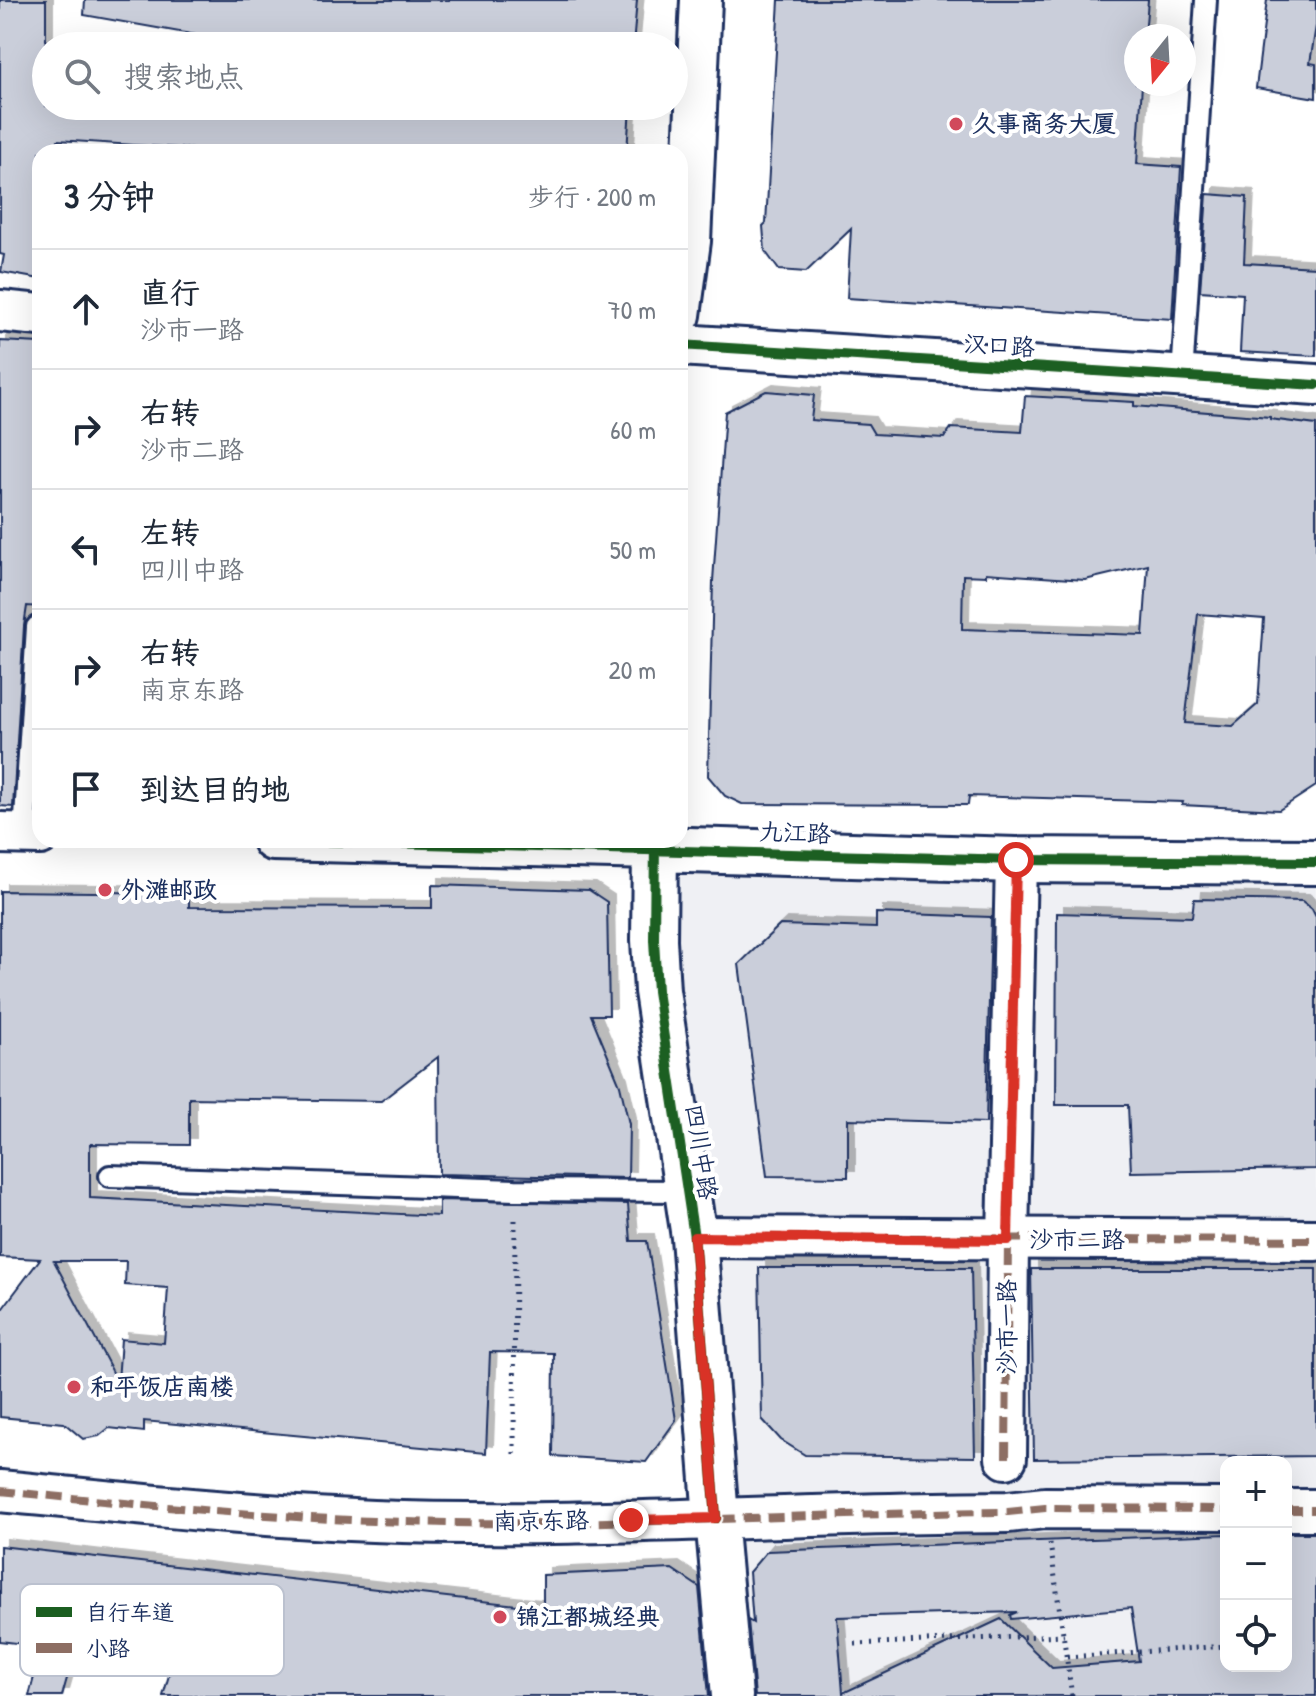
<!DOCTYPE html>
<html lang="zh">
<head>
<meta charset="utf-8">
<style>
  body { margin:0; font-family:"Patrick Hand","LXGW WenKai TC",sans-serif; background:#f2f2f3; color:#1f2937 }
  .controls { position:absolute; right:24px; bottom:24px; display:grid; overflow:hidden; border-radius:16px; box-shadow:0 8px 32px #0002 }
  .controls button { width:72px; height:72px; display:grid; place-items:center; padding:0; border:0; border-bottom:2px solid #e0e1e3; background:#fff; color:#1f2937; font:40px sans-serif }
  .compass { position:absolute; left:1124px; top:24px; width:72px; height:72px; border-radius:50%; background:#fff; box-shadow:0 8px 32px #0002; rotate:198deg }
  .stop { position:absolute; width:24px; height:24px; margin:-18px; border:6px solid #d93025; border-radius:50%; background:#fff }
  .stop.end { background:#d93025; border-color:#fff; box-shadow:0 2px 8px #0008 }
  .list { margin:0; padding:0; list-style:none }
  h2 { display:flex; justify-content:space-between; align-items:center; height:104px; margin:0; padding:0 32px; font-size:34px }
  h2 small { font-size:26px; font-weight:400; color:#747a83 }
  .list li { display:grid; grid-template-columns:52px 1fr auto; gap:24px; align-items:center; box-sizing:border-box; height:120px; padding:0 32px; border-top:2px solid #e0e1e3 }
  .list b { display:block; font-size:30px; white-space:nowrap }
  .list p { margin:0; font-size:26px; white-space:nowrap; color:#747a83 }
  .list em { font-size:26px; font-style:normal; color:#747a83 }
  .icon { flex:none; width:44px; height:44px; fill:none; stroke:currentColor; stroke-width:2; stroke-linecap:round; stroke-linejoin:round }
  .map { position:relative; flex:none; width:1316px; height:1696px; overflow:hidden }
  .search { position:absolute; background:#fff; box-shadow:0 8px 32px #0002; left:32px; top:32px; width:656px; height:88px; display:flex; align-items:center; gap:20px; box-sizing:border-box; padding:0 28px; border-radius:44px; color:#747a83; font-size:30px }
  .panel { position:absolute; background:#fff; box-shadow:0 8px 32px #0002; left:32px; top:144px; width:656px; height:704px; border-radius:24px }
  .map>svg:first-child { display:block }
  .built { fill:#eff0f4; fill-rule:evenodd }
  .building { fill:#caceda; stroke:#1b2f5e; stroke-width:2; fill-rule:evenodd; filter:url(#shadow) }
  .lines { fill:none; stroke-linecap:round; stroke-linejoin:round }
  .lane-casing { stroke:#1b2f5e; stroke-width:26 }
  .street-casing { stroke:#1b2f5e; stroke-width:46 }
  .secondary-casing { stroke:#1b2f5e; stroke-width:50 }
  .path { stroke:#1b2f5e; stroke-width:5; stroke-dasharray:2 6; stroke-linecap:butt }
  .lane { stroke:#fff; stroke-width:20 }
  .street { stroke:#fff; stroke-width:40 }
  .secondary { stroke:#fff; stroke-width:44 }
  .quiet { stroke:#8d6e63; stroke-width:8; stroke-dasharray:16 8; stroke-linecap:butt }
  .cycleway-casing { stroke:#fff; stroke-width:15 }
  .cycleway { stroke:#1b5e20; stroke-width:10 }
  .route { stroke:#d93025; stroke-width:10 }
  .poi-dot { fill:#d1495b; stroke:#fff; stroke-width:3 }
  .labels { text-anchor:middle; stroke-width:8; stroke-linejoin:round; paint-order:stroke }
  .poi-label { font-size:24px; font-weight:bold; fill:#1b2f5e; stroke:#fff; text-anchor:start }
  .street-label { font-size:24px; fill:#1b2f5e; stroke:#fff }
  .key { fill:#fff; stroke:#bbc1cf; stroke-width:2 }
  .key-label { font-size:22px; fill:#1b2f5e }
</style>
</head>
<body>
<div class="map">
<svg width="1316" height="1696" viewBox="0 0 1316 1696">
  <defs>
    <filter id="shadow"><feDropShadow dx="7" dy="-7" stdDeviation="0" flood-color="#0004"/></filter>
  </defs>
  <rect width="100%" height="100%" fill="#fff"/>
  <filter id="ink" filterUnits="userSpaceOnUse"><feTurbulence type="fractalNoise" baseFrequency=".0125" numOctaves="2"/><feDisplacementMap in="SourceGraphic" scale="16" xChannelSelector="R" yChannelSelector="G"/><feConvolveMatrix kernelMatrix="1 2 1 2 8 2 1 2 1" color-interpolation-filters="sRGB"/></filter>
  <g filter="url(#ink)">
    <!-- built -->
    <path class="built" d="M655 849 1316 862V1696H731ZM1226 1462H1286V1666H1226Z"/>
    <!-- building -->
    <g class="building">
      <polygon points="0,0 46,0 46,106 630,106 627,152 240,152 58,140 55,152 40,152 40,279 1,272 4,255 0,254"/>
      <polygon points="85,0 637,0 633,46 258,46 84,15"/>
      <polygon points="779,0 1148,0 1145,36 1136,36 1136,84 1142,84 1137,164 1181,167 1172,319 847,298 851,229 806,272 779,270 765,251 763,226 766,223"/>
      <polygon points="1267,0 1316,0 1316,26 1310,63 1316,64 1316,98 1256,88"/>
      <polygon points="1207,194 1247,197 1244,263 1316,267 1316,356 1240,352 1243,294 1200,291"/>
      <polygon points="0,341 40,343 40,607 27,606 24,626 13,807 0,806"/>
      <path d="M766 391 814 395 811 420 868 424 874 434 944 438 951 428 1022 432 1025 396 1134 402V406L1270 417V419L1316 425V786L1279 810 1182 805 1183 802 969 796 968 805 742 804 725 796 708 776 713 581 725 412ZM1148 565 1143 635 962 629 963 575 986 576V573L1085 580ZM1198 614 1264 619 1258 704 1233 726 1185 723Z"/>
      <path d="M432 885 589 890 607 902 609 1015H591L620 1085 629 1124 628 1178 439 1174 438 1057 381 1101 189 1098V1145L90 1144V1198L439 1216V1200L628 1204 631 1241H647L676 1420 646 1462 553 1456 554 1353 490 1352 486 1453 144 1421V1432L109 1428 99 1436 83 1439 64 1423 0 1417V1312L40 1259 0 1257V891L189 893V907L432 908ZM54 1261H126L125 1285 168 1288 164 1343 121 1339 118 1382Z"/>
      <polygon points="1194,899 1302,901 1312,909 1316,917 1316,1169 1131,1172 1128,1105 1056,1105 1057,913 1192,917"/>
      <polygon points="876,913 991,917 986,1123 848,1119 848,1177 767,1176 739,964 780,925 876,928"/>
      <polygon points="759,1268 971,1268 975,1457 805,1455 781,1440 762,1419"/>
      <polygon points="1031,1269 1316,1269 1316,1456 1034,1459"/>
      <path d="M1286 1533H1316V1696H755L748 1620 753 1623 749 1572 767 1551 1226 1534V1666H1286ZM1131 1608 1139 1661 1052 1668 1001 1619 843 1693 837 1617 1017 1612 1010 1615 1011 1619Z"/>
      <polygon points="0,1546 543,1608 543,1575 672,1569 699,1587 709,1696 163,1696 173,1661 75,1650 62,1696 29,1696 42,1646 0,1641"/>
    </g>
    <g class="lines">
      <!-- lane casing -->
      <g class="lane-casing">
        <g id="lane">
          <polyline points="1182,377 1206,0"/>
          <polyline points="24,834 37,627"/>
          <polyline points="110,1176 515,1190 687,1191"/>
        </g>
      </g>
      <!-- street casing -->
      <g class="street-casing">
        <g id="street">
          <polyline points="0,311 40,315"/>
          <polyline points="680,315 690,241 701,0"/>
          <polyline points="680,345 1316,385"/>
          <polyline points="0,833 40,834"/>
          <polyline points="273,840 655,849 655,840"/>
          <polyline points="694,1237 1316,1240"/>
          <polyline points="1006,1458 1008,1240 1016,860"/>
          <path d="M0 1491C124 1503 249 1516 373 1521 585 1529 797 1513 1008 1512L1045 1508 1226 1509"/>
          <polyline points="1286,1510 1316,1510"/>
          <polyline points="716,1518 732,1696"/>
        </g>
      </g>
      <!-- secondary casing -->
      <g class="secondary-casing">
        <polyline id="secondary" points="716,1518 694,1237 657,991 654,940 655,849 1016,860 1316,862"/>
      </g>
      <!-- path -->
      <g class="path">
        <polyline points="514,1454 515,1215"/>
        <polyline points="1050,1543 1072,1696"/>
        <polyline points="855,1644 1064,1635"/>
        <polyline points="1067,1657 1226,1646"/>
      </g>
      <!-- lane -->
      <use href="#lane" class="lane"/>
      <!-- street -->
      <use href="#street" class="street"/>
      <!-- secondary -->
      <use href="#secondary" class="secondary"/>
      <!-- quiet -->
      <g class="quiet">
        <polyline points="694,1237 1316,1240"/>
        <polyline points="1006,1458 1008,1240 1016,860"/>
        <path d="M0 1491C124 1503 249 1516 373 1521 585 1529 797 1513 1008 1512L1045 1508 1226 1509"/>
        <polyline points="1286,1510 1316,1510"/>
      </g>
      <!-- cycleway casing -->
      <g class="cycleway-casing">
        <g id="cycleway">
          <polyline points="680,345 1316,385"/>
          <polyline points="273,840 1016,860 1316,862"/>
          <polyline points="655,840 654,940 657,991 694,1237 716,1518"/>
        </g>
      </g>
      <!-- cycleway -->
      <use href="#cycleway" class="cycleway"/>
    </g>
  </g>
  <g class="lines" filter="url(#ink)">
    <!-- route -->
    <polyline class="route" points="631,1520 716,1518 694,1237 1008,1240 1016,860"/>
  </g>
  <!-- markers -->
  <g class="poi-dot">
    <circle cx="956" cy="124" r="8"/>
    <circle cx="105" cy="890" r="8"/>
    <circle cx="74" cy="1387" r="8"/>
    <circle cx="500" cy="1617" r="8"/>
  </g>
  <g class="labels">
    <!-- poi labels -->
    <g class="poi-label">
      <text x="972" y="132">久事商务大厦</text>
      <text x="121" y="898">外滩邮政</text>
      <text x="90" y="1395">和平饭店南楼</text>
      <text x="516" y="1625">锦江都城经典</text>
    </g>
    <!-- street labels -->
    <g class="street-label">
      <text transform="translate(999 346) rotate(3)" y="8">汉口路</text>
      <text transform="translate(795 833) rotate(2)" y="8">九江路</text>
      <text transform="translate(701 1152) rotate(81)" y="8">四川中路</text>
      <text x="1077" y="1248">沙市二路</text>
      <text transform="translate(1007 1327) rotate(-90)" y="8">沙市一路</text>
      <text transform="translate(541 1521) rotate(-1)" y="8">南京东路</text>
    </g>
  </g>
  <!-- legend -->
  <rect x="20" y="1584" width="264" height="92" rx="12" class="key"/>
  <rect x="36" y="1607" width="36" height="10" fill="#1b5e20"/>
  <rect x="36" y="1643" width="36" height="10" fill="#8d6e63"/>
  <g class="key-label">
    <text x="86" y="1620">自行车道</text>
    <text x="86" y="1656">小路</text>
  </g>
</svg>
<div class="controls">
<button>+</button>
<button>−</button>
<button><svg class="icon" aria-label="locate" viewBox="0 0 24 24"><circle cx="12" cy="12" r="6"/><path d="M12 2v4M12 18v4M2 12h4M18 12h4"/></svg></button>
</div>
<svg class="compass" viewBox="-18 -18 36 36"><path d="M0-13l5 13h-10z" fill="#e53935"/><path d="M0 13l5-13h-10z" fill="#747a83"/></svg>
<div class="stop" style="left:1016px;top:860px"></div>
<div class="stop end" style="left:631px;top:1520px"></div>
<div class="search"><svg class="icon" aria-label="search" viewBox="0 0 24 24"><circle cx="10" cy="10" r="6"/><path d="M15 15l6 6"/></svg>搜索地点</div>
<section class="panel">
<h2>3 分钟<small>步行 · 200 m</small></h2>
<ul class="list">
<li><svg class="icon" aria-label="ahead" viewBox="0 0 24 24"><path d="M12 20V5M6 11l6-6 6 6"/></svg><div><b>直行</b><p>沙市一路</p></div><em>70 m</em></li>
<li><svg class="icon" aria-label="right" viewBox="0 0 24 24"><path d="M7 20v-9h11M14 6l5 5-5 5"/></svg><div><b>右转</b><p>沙市二路</p></div><em>60 m</em></li>
<li><svg class="icon" aria-label="left" viewBox="0 0 24 24"><path d="M17 20v-9H6M10 6l-5 5 5 5"/></svg><div><b>左转</b><p>四川中路</p></div><em>50 m</em></li>
<li><svg class="icon" aria-label="right" viewBox="0 0 24 24"><path d="M7 20v-9h11M14 6l5 5-5 5"/></svg><div><b>右转</b><p>南京东路</p></div><em>20 m</em></li>
<li><svg class="icon" aria-label="arrive" viewBox="0 0 24 24"><path d="M6 21V4h12l-3 4 3 4H6"/></svg><div><b>到达目的地</b></div></li>
</ul>
</section>
</div>
</body>
</html>
